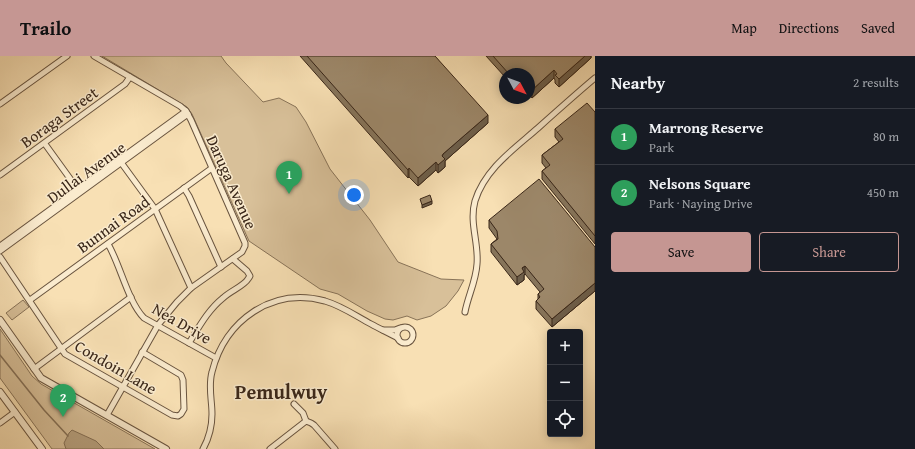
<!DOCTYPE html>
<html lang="en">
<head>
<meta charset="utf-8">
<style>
  body { margin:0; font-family:"Gentium Book Plus",serif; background:#20242c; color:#f1f3f6 }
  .controls { position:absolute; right:12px; bottom:12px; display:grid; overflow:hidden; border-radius:4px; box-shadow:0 2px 10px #0003 }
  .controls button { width:36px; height:36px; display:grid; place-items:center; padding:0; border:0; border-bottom:1px solid #363941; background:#171b24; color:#f1f3f6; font:20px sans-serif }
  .compass { position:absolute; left:499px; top:12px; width:36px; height:36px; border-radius:50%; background:#171b24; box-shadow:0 2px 10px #0003; rotate:131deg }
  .you { position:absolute; left:354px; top:139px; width:14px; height:14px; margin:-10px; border:3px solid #fff; border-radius:50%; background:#1a73e8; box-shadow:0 0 0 6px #1a73e833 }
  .badge { display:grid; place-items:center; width:26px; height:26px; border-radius:50%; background:#c59692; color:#fff; font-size:13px; font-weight:700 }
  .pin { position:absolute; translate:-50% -33px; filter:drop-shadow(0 1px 2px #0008) }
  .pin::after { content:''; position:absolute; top:21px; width:14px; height:12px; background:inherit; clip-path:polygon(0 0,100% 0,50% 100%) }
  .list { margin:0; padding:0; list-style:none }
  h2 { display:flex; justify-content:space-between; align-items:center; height:52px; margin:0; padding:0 16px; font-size:17px }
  h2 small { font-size:13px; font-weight:400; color:#9ea1a6 }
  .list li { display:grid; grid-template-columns:26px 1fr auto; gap:12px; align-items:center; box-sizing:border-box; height:56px; padding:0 16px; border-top:1px solid #363941 }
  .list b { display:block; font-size:15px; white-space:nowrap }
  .list p { margin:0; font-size:13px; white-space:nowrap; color:#9ea1a6 }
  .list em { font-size:13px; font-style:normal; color:#9ea1a6 }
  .actions { display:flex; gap:8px; padding:12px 16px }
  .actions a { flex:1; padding:9px 0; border:1px solid #c59692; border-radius:4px; text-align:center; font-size:14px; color:#c59692 }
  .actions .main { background:#c59692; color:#111 }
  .icon { flex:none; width:22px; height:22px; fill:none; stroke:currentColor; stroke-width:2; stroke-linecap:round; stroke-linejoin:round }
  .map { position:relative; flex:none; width:595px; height:393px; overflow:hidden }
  header { display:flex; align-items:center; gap:24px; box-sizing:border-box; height:56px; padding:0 20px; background:#c59692; color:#111 }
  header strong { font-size:19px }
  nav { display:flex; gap:22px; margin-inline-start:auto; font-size:14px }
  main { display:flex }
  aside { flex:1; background:#171b24 }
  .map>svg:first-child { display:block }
  .green { fill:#d8c099; stroke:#887358 }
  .water { fill:#b7a17f; stroke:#857056 }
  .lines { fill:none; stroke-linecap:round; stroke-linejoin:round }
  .stream { stroke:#857056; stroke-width:1.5 }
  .minor-casing { stroke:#69543f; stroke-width:7 }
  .tertiary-casing { stroke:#69543f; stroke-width:8 }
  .minor { stroke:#faebce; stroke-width:5 }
  .tertiary { stroke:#faebce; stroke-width:6 }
  .wall { fill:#86745a; stroke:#392618 }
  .shaded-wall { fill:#6d5e4a; stroke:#392618 }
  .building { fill:#9c8769; stroke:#392618 }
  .labels { text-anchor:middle; stroke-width:3; stroke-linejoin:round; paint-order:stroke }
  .street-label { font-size:16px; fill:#392618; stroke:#faebce }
  .district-label { font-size:20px; font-weight:bold; fill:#392618; stroke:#faebce }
</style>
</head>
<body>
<header>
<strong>Trailo</strong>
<nav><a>Map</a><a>Directions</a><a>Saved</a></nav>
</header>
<main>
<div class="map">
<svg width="595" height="393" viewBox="0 0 595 393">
  <rect width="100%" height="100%" fill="#f8e0b4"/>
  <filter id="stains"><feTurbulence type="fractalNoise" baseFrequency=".005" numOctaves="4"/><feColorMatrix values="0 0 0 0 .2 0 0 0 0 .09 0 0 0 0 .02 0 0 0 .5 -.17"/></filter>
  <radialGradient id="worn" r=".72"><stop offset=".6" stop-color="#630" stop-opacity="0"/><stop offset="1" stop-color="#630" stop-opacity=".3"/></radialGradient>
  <!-- green -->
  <g class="green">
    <polygon points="102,0 221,0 226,7 263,46 279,42 296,51 306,66 330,113 370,164 398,206 441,223 464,224 458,235 446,250 431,260 417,264 407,260 393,264 385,263 367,255 338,238 320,233 249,185 192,58 187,51"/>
    <polygon points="23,244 29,251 12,264 6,257"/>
    <polygon points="0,273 32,320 41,328 155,393 52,393 0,322"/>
  </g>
  <!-- water -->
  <polygon class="water" points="72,374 96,385 104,393 66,393 64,387 69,377"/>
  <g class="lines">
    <!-- stream -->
    <polyline class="stream" points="0,299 44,354 68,380"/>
    <!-- minor casing -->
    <g class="minor-casing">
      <g id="minor">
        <polyline points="94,0 180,50 186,55 191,64 245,187 245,190 242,196 191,232 177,246 158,269 107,359"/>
        <polyline points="0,48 67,0"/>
        <polyline points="45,88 79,135"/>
        <polyline points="120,105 155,153 191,232"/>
        <polyline points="0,119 125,28 130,21"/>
        <polyline points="184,132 189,140 221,211"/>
        <path d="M108 188C120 208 128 246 144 262L216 302"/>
        <polyline points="0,190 186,55"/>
        <polyline points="0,195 188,58"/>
        <polyline points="0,201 65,298 172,359 178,360 181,358 184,353 183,324 181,319 142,296"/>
        <polyline points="30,244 212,112"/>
        <path d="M465 256C468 240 476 225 477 208 479 187 469 167 475 145 485 113 514 93 538 72 557 55 576 38 595 22"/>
        <circle cx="405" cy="279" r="8"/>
        <polyline points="383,274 395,274 400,272"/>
        <path d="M189 287C199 271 208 254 223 242 230 235 244 230 248 223L250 220 247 215 233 203"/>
        <polyline points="34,313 131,241"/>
        <polyline points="294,348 303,357 306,365"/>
        <polyline points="0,367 15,356"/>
        <path d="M203 393C209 382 212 371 212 358 212 344 208 330 212 316 225 264 272 231 325 245 342 250 356 260 371 268 380 273 389 277 398 282"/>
        <polyline points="270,393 306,365 311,367 314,369 335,393"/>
      </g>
    </g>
    <!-- tertiary casing -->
    <g class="tertiary-casing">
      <g id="tertiary">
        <polyline points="0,264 41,322 166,393"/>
        <polyline points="0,336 42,393"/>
      </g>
    </g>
    <!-- minor -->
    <use href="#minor" class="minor"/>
    <!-- tertiary -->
    <use href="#tertiary" class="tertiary"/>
  </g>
  <!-- wall -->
  <g class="wall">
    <polygon points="300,0 435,0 488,67 445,105 445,111 438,117 436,114 418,130 409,121 408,122"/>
    <polygon points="486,0 591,0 591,2 559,31 555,27 555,24 554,22 532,42 529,39 529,18 505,18 505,21"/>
    <polygon points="595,56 595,188 542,123 542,115 546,112 542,107 542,99 559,86 555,81 555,73"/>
    <polygon points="489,164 595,191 595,235 552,271 536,253 536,245 538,243 538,238 540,236 525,218 524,219 524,224 517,229 491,196 491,188 497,183 489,172"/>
  </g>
  <!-- shaded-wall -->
  <g class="shaded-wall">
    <polygon points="585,0 591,0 591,2 559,31 559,23"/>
    <polygon points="554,14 554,22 532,42 532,34"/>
    <polygon points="488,59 488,67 445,105 445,111 438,117 438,109 443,98"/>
    <polygon points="436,106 436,114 418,130 418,122"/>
    <polygon points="409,112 409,121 408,122 408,114"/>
    <polygon points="432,145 432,148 422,152 422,149"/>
    <polygon points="525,210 525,218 524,219 524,224 517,229 517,221 522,212"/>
    <polygon points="595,227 595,235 552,271 552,263"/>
  </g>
  <!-- building -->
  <g class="building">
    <polygon points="307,0 435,0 488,59 443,98 442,100 445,103 438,109 436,106 418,122 409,112 408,114"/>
    <polygon points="493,0 585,0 559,23 555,19 557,18 554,14 532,34 529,31 529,18 517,18 515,15 512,18 509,18"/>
    <polygon points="587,47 595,56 595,180 542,115 550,109 542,99 563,83 555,73"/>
    <polygon points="539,123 595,191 595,227 552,263 536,245 540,241 538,238 544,233 525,210 522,212 524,216 517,221 491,188 498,183 497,175 489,164"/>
    <polygon points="430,139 432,145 422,149 420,143"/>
  </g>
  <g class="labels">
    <!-- street labels -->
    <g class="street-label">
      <text transform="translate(59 61) rotate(-36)" y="6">Boraga Street</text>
      <text transform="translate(86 116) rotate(-36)" y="6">Dullai Avenue</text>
      <text transform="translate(232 126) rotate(66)" y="6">Daruga Avenue</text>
      <text transform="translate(113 168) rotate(-36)" y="6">Bunnai Road</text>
      <text transform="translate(182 267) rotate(30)" y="6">Nea Drive</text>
      <text transform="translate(116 311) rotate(30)" y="6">Condoin Lane</text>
    </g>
    <!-- district labels -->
    <g class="district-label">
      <text x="281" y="343">Pemulwuy</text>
    </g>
  </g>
  <rect width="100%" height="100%" filter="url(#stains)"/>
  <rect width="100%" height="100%" fill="url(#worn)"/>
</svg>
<div class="controls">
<button>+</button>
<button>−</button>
<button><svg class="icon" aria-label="locate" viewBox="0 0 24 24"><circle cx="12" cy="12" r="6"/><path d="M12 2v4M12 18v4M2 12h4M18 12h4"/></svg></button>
</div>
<svg class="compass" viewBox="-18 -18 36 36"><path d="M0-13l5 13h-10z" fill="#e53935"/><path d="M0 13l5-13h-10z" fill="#9ea1a6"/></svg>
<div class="you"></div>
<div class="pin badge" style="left:289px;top:138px;background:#2e9e5b">1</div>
<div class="pin badge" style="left:63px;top:361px;background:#2e9e5b">2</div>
</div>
<aside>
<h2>Nearby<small>2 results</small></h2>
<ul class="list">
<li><span class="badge" style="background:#2e9e5b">1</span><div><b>Marrong Reserve</b><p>Park</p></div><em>80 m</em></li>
<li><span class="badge" style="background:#2e9e5b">2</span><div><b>Nelsons Square</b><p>Park · Naying Drive</p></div><em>450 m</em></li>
</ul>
<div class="actions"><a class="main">Save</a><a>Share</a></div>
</aside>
</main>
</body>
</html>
